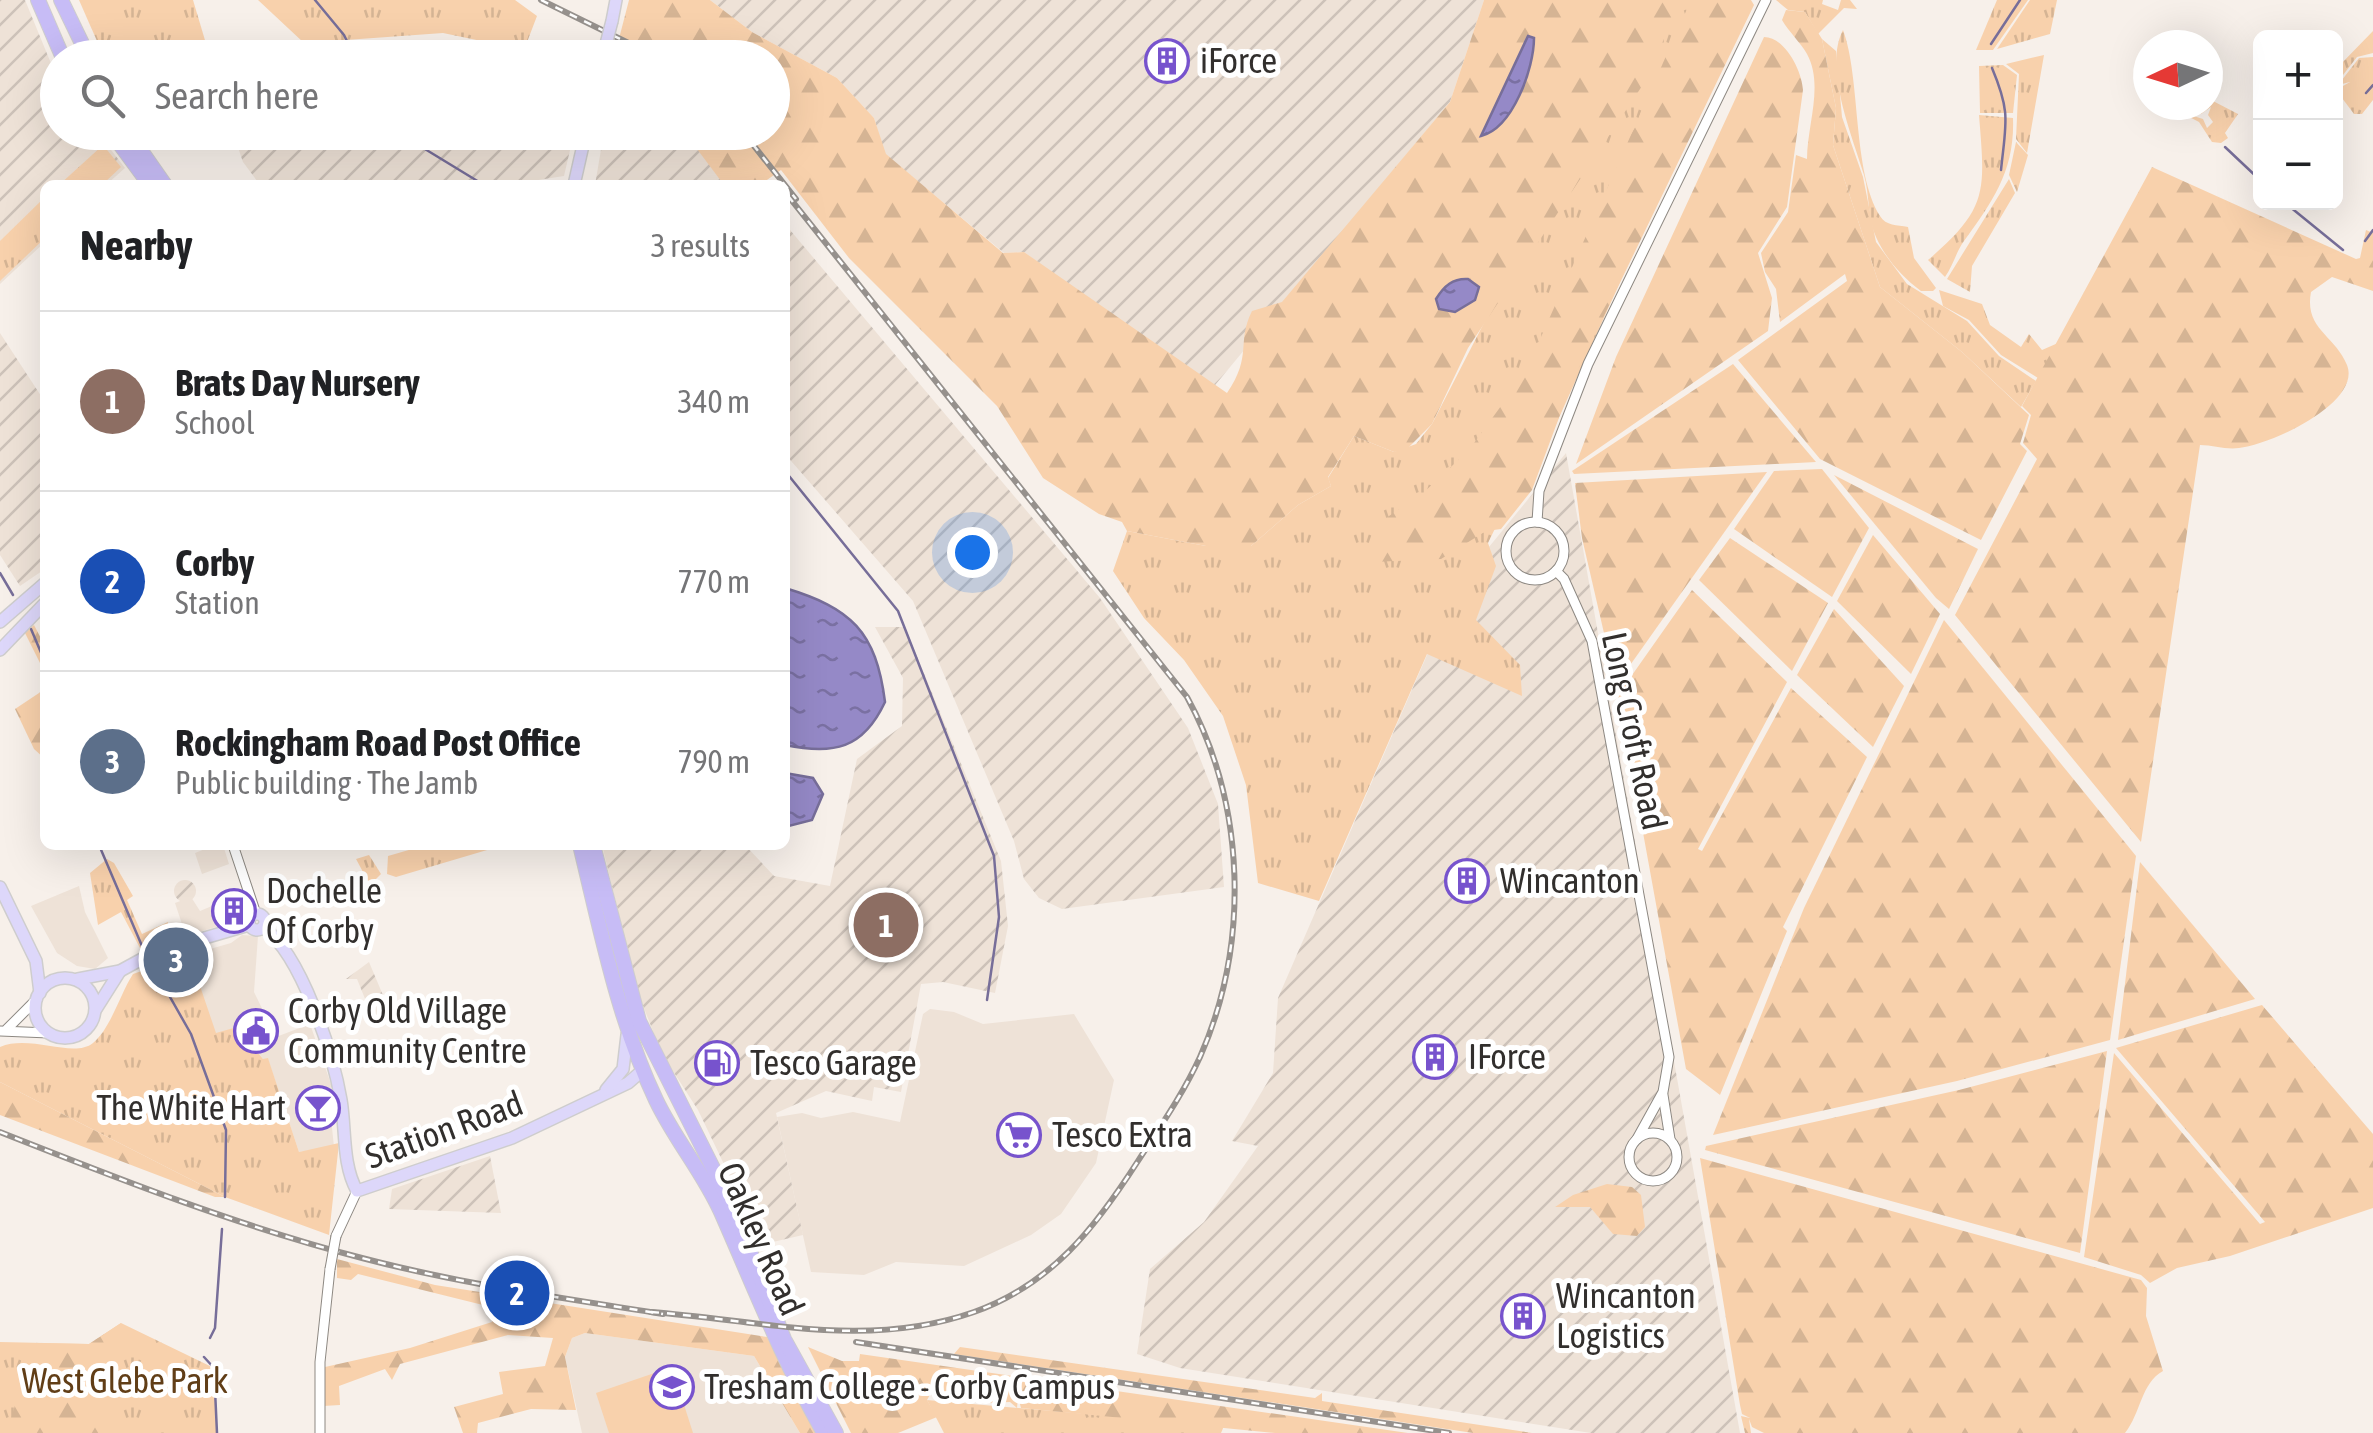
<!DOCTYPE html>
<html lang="en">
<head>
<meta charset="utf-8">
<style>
  body { margin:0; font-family:"Asap Condensed",sans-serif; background:#f2f2f2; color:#202124 }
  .controls { position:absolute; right:30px; top:30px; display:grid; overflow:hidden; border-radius:15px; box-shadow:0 10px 40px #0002 }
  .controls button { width:90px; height:90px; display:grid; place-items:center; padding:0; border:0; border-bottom:2px solid #e0e0e0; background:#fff; color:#202124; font:50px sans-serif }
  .compass { position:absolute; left:2133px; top:30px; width:90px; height:90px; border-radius:50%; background:#fff; box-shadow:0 10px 40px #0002; rotate:266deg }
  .you { position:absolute; left:972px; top:552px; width:35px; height:35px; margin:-25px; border:8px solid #fff; border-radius:50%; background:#1a73e8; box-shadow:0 0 0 15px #1a73e833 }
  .badge { display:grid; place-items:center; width:65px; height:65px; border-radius:50%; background:#0f766e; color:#fff; font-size:32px; font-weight:700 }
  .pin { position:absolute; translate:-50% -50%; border:5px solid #fff; box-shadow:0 2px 10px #0006 }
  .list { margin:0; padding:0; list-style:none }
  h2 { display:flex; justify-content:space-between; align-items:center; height:130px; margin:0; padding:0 40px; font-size:42px }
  h2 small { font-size:32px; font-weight:400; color:#757577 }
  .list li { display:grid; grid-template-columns:65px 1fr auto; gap:30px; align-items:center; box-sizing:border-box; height:180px; padding:0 40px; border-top:2px solid #e0e0e0 }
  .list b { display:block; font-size:38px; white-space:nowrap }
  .list p { margin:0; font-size:32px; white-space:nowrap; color:#757577 }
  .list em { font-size:32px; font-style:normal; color:#757577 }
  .icon { flex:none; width:55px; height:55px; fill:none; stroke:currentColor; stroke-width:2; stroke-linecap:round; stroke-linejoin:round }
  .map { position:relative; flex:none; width:2373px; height:1433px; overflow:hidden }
  .search { position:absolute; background:#fff; box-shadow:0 10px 40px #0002; left:40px; top:40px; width:750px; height:110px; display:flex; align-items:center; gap:25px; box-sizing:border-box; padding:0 35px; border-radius:55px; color:#757577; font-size:38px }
  .panel { position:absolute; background:#fff; box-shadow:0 10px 40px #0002; left:40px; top:180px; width:750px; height:670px; border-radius:15px }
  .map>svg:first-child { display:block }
  .built { fill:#eee2d7 }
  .industrial { fill:url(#industrial-furrows) }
  .grass { fill:url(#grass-tufts) }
  .forest { fill:url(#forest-firs) }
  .pitch { fill:#f8d1ac }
  .water { fill:url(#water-ripples); stroke:#776e99; stroke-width:2.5 }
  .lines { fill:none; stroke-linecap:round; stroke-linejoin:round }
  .stream { stroke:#776e99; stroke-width:2.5 }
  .minor-casing { stroke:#8d8882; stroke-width:11 }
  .major-casing { stroke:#cecdcd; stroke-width:14 }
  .highway-casing { stroke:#cecdcd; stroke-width:16 }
  .minor { stroke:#fff; stroke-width:9 }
  .major { stroke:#ddd7fa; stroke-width:11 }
  .highway { stroke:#c7bcf6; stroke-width:14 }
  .rail-casing { stroke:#96918d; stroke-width:6 }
  .rail { stroke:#fff; stroke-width:2.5; stroke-dasharray:8; stroke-linecap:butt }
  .minor-bridge-casing { stroke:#8d8882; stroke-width:11; stroke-linecap:butt }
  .major-bridge-casing { stroke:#cecdcd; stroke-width:14; stroke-linecap:butt }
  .minor-bridge { stroke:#fff; stroke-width:9 }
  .major-bridge { stroke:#ddd7fa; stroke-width:11 }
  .labels { text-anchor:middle; stroke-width:10; stroke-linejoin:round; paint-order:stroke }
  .poi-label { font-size:35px; fill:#322f2d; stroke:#fff; text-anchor:start }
  .street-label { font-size:35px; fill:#322f2d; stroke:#fff }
  .park-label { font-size:35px; fill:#613e17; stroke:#fff }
</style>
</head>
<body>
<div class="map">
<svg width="2373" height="1433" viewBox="0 0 2373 1433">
  <defs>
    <pattern id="industrial-furrows" width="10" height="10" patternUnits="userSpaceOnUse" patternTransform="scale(2.5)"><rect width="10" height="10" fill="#eee2d7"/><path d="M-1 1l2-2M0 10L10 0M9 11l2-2" fill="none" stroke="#cdc2b9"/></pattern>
    <pattern id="grass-tufts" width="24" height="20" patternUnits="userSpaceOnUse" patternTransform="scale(2.5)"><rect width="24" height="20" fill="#f8d1ac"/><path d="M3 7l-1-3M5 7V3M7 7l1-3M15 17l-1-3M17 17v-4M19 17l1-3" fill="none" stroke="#d5b494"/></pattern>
    <pattern id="forest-firs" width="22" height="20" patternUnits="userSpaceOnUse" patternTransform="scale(2.5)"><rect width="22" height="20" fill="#f8d1ac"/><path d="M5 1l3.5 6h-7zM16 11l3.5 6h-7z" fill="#d5b494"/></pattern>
    <pattern id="water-ripples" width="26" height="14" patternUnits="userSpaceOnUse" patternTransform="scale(2.5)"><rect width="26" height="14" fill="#9589c7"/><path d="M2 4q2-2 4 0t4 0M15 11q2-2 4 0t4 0" fill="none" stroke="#7a70a2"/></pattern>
  </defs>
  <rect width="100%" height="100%" fill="#f7f0ea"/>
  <!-- built -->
  <g class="built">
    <polygon points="204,845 223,845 229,864 202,874 195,853 205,849"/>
    <polygon points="79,886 85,912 108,958 95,969 77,966 57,953 31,906"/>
    <polygon points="243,893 248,906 242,919 186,936 175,903 191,897 200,911"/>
    <polygon points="242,935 258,936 254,992 276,1037 310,1024 332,1087 328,1089 334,1147 299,1152 268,1059 263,1059 237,1027 217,1034 169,995 154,965 231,943"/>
    <polygon points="930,1009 954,1012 983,1024 1074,1014 1114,1080 1096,1163 1061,1214 1031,1235 964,1266 896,1262 864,1275 811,1272 777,1117 802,1113 821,1118 853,1112 900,1122 923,1014"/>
    <polygon points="585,1333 754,1356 800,1433 582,1433 565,1357 572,1338"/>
  </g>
  <!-- industrial -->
  <g class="industrial">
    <polygon points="0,0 25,0 57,78 58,132 98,133 125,168 106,185 45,185 45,242 0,284"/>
    <polygon points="710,0 1484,0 1450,102 1211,390 1024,252 1004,253 885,154 874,118 837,78 752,32"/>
    <polygon points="404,44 445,44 498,57 325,57"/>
    <polygon points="604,132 709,133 753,185 595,185"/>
    <polygon points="233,133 233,132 574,133 564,176 506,185 260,185 243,162"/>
    <polygon points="785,224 1100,598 1188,728 1218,804 1224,887 1062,909 1039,898 1024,879 1014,841 913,601 785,454"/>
    <polygon points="0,333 45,402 45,569 20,586 0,555"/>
    <polygon points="1566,453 1740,1433 1591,1433 1180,1368 1137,1354 1150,1269 1204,1222 1258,1146 1232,1141 1273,1073 1278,998 1457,586"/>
    <polygon points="875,627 905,627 1001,861 1008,926 995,993 943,982 921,984 901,1092 874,1087 872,1101 826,1091 776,1113 803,1235 756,1246 732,1181 698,1110 662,1054 638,993 602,845 745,845 774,876 830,886 857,759 902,726 903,678"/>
    <circle cx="185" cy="891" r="11"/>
    <polygon points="369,962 393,1019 376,1026 357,979 346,979"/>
    <polygon points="490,1156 501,1213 389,1209 392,1189"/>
  </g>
  <!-- grass -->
  <g class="grass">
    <polygon points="79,0 193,0 210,57 104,57"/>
    <polygon points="258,0 515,0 537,16 524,50 443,33 304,43"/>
    <polygon points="1650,0 1747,0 1521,502 1505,508 1488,543 1496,566 1476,620 1520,665 1522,696 1427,654 1319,901 1258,883 1246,785 1223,716 1184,660 1144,618 1113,571 1127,531 1206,546 1251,546 1298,505 1331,486 1328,478 1354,436 1394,452 1416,444 1432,424"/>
    <polygon points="1776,0 1823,0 1822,4 1838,10 1841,0 1850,0 1857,9 1844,8 1818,34 1805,12 1788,10"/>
    <polygon points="1997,0 2028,0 1993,50 1976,50"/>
    <polygon points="2030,0 2057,0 2050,34 1997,49"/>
    <path d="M1843 30C1861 78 1852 172 1880 216 1886 226 1897 225 1908 227L1914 258 1936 288 1933 291H1921C1902 277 1886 259 1876 237 1867 218 1870 195 1864 175 1853 138 1823 68 1843 30Z"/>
    <polygon points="2373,31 2373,53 2357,57 2336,84 2336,69"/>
    <polygon points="1822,39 1836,51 1842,117 1863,177 1876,242 1907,284 1967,321 1999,356 2036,381 2021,407 1962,352 1880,287 1833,145 1836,108"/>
    <polygon points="2044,55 2027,153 2016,139 2019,74 2006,64"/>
    <polygon points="2373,57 2373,100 2362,114 2354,114 2336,90 2350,82 2338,85 2359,58"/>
    <polygon points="2003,65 2017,75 2013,113 1980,113 1979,66"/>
    <polygon points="2213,101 2238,114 2225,133 2228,138 2221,143 2212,142 2199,122 2172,108 2187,105 2184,113 2203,119 2207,128 2213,122 2208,115 2211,107 2201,114 2193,105"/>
    <path d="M1979 115 2013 118C2015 170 1993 201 1964 241 1956 252 1953 266 1945 277L1928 260C1989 208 1985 191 1979 115Z"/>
    <polygon points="2016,142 2028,155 2017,192 2009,175"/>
    <polygon points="103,145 121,167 102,185 59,185"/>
    <polygon points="2009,179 2015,193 1972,266 1970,292 1947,279"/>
    <polygon points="45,197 45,238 0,281 0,241"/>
    <polygon points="1939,290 1982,304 1990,325 2021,347 2029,334 2042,350 2058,343 2038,378 2001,355 1969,320 1943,306"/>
    <polygon points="426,845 504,845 396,877 387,874 388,856"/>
    <polygon points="369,855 381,874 370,885 356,859"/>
    <polygon points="107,859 114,863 133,896 127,900 142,934 168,922 169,937 140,948 121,912 98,925 90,873"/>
    <path d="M153 967 169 994 200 986 216 1033 237 1027 263 1059 268 1058 299 1152 339 1143 329 1235 225 1197 0 1082V1047C31 1034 73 1059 93 1043 111 1028 120 994 133 974Z"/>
    <polygon points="121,1323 214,1368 217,1433 0,1433 0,1342 89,1344"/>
    <polygon points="927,1400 1224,1426 1221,1433 944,1433"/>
  </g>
  <!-- forest -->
  <g class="forest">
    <path d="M629 0H710L752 32 837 78 874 118 886 154 1003 253 1024 252 1227 393C1253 355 1236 343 1252 311L1282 302 1450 102 1484 0H1681L1646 80 1468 348 1432 424 1405 451 1394 452 1354 436 1328 477 1331 486 1298 505 1251 546H1206L1127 531 1122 522 1099 514 1043 478 997 406 849 258 781 170 760 185H724L685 133H666L772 132V58H614Z"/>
    <polygon points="1691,0 1751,0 1754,5 1573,380 1532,490 1501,529 1486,531 1441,559 1373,562 1370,560 1380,522 1422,494 1469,450 1525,373"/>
    <path d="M1786 10 1805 12 1822 39 1836 108 1833 145 1880 287 1962 352 2029 415 2020 444 2027 451 1981 540 1820 459 1738 360 1847 281 1845 274 1780 322 1776 289 1765 272 1761 253 1788 212 1796 155 1807 159C1807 125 1824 85 1807 54 1800 42 1789 32 1782 20Z"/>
    <path d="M1764 37C1785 37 1802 71 1803 90L1787 207 1758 253 1772 298 1768 331 1576 464 1616 357Z"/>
    <path d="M2152 167 2356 259 2360 258 2366 230 2373 233V291L2332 277 2311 292C2304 329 2335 335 2347 365 2362 403 2270 445 2239 448 2226 450 2213 445 2200 445L2141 842 1955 615 2037 459 2023 443 2031 415 2022 406Z"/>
    <polygon points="1733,364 1816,462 1574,474 1572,471"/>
    <polygon points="1822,469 1869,528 1832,597 1734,529 1774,471"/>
    <polygon points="1767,472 1616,685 1582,538 1575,483"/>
    <polygon points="1834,475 1978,549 1949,609 1936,598"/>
    <polygon points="1873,535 1940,614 1911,674 1837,601"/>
    <polygon points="1730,538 1828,603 1792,671 1699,580"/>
    <polygon points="1692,590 1787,682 1698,849 1702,851 1791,688 1867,757 1783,927 1787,931 1720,1095 1686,1069 1618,695"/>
    <polygon points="1834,609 1904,686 1873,747 1797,675"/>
    <polygon points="1944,620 2136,856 2110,1040 1957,1081 1713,1135 1804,908"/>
    <polygon points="34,625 45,646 45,673 25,633"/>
    <polygon points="45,689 45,759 34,749 15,709"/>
    <polygon points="2140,862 2255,999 2118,1040"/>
    <polygon points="2262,1005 2373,1134 2373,1208 2230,1256 2177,1268 2150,1283 2141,1275 2084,1257 2114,1053 2260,1224 2265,1222 2116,1048"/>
    <polygon points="2107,1051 2080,1253 1705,1150 1706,1146 1959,1090"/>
    <polygon points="0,1082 225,1197 215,1197 0,1115"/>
    <path d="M1700 1158 2141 1280 2147 1288 2146 1316 2163 1371C2141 1383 2141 1413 2125 1433H1764L1752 1427 1749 1419 1751 1433H1745L1741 1416 1750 1418 1742 1414 1740 1405Z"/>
    <polygon points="1607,1184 1632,1187 1641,1195 1645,1227 1637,1236 1613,1234 1590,1207 1555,1207 1573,1195"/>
    <polygon points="337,1259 435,1285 767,1337 818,1433 800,1433 754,1356 585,1333 572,1338 565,1357 576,1410 531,1409 478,1423 477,1433 463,1433 454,1407 503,1394 499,1372 545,1366 553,1338 508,1335 400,1364 392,1380 385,1369 339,1386 340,1405 323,1406 325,1367 410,1348 492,1322 495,1308 358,1274 351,1280 337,1278"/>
    <polygon points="121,1323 107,1433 7,1433 33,1343 89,1344"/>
    <polygon points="808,1347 842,1361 859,1361 860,1354 1408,1433 1275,1433 1021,1408 1018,1397 1017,1408 1010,1402 984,1403 931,1393 927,1400 937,1417 898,1433 851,1433"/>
    <polygon points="960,1347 1315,1398 1322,1393 1322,1401 1532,1433 1473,1433 954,1354"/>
  </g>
  <!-- pitch -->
  <polygon class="pitch" points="672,1367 693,1433 609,1433 596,1393"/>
  <!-- water -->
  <g class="water">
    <path d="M1528 36 1534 38C1534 68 1513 128 1481 136Z"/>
    <path d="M1468 279 1479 287 1475 300 1455 312 1439 309 1436 299C1444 286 1453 278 1468 279Z"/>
    <path d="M785 588C851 608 876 631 885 702 863 749 834 755 785 745Z"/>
    <polygon points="785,773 813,778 823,794 812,820 785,827"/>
  </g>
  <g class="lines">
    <!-- stream -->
    <g class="stream">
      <polyline points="315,0 344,35 355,58"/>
      <polyline points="1991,44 2020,0"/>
      <path d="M1992 68C2011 113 2006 122 2001 170"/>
      <polyline points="2366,93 2373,85"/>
      <polyline points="397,132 484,185"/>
      <polyline points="2225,147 2260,180"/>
      <polyline points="2284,202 2343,250"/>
      <polyline points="2365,241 2373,230"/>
      <polyline points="785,471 898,611 994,856 999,917 987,1000"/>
      <polyline points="0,573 13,595"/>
      <polyline points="31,629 45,662"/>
      <polyline points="99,845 142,946"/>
      <polyline points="153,967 191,1034 226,1130 225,1197"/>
      <polyline points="210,1338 215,1328 222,1229"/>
      <polyline points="204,1357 214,1368 217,1433"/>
    </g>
    <!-- minor casing -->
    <g class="minor-casing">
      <g id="minor">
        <polyline points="1537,522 1539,491 1588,364 1766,0"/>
        <circle cx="1535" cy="551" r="29"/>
        <polyline points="1556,571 1564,579 1592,641 1669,1057 1663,1092 1637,1139"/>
        <polyline points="233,845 256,914"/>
        <polyline points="7,1029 37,999"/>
        <polyline points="0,1031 49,1033"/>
        <polyline points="1663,1095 1670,1139"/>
        <circle cx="1653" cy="1157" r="24"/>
        <polyline points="336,1236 357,1191"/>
        <polyline points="320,1433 320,1362 330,1269"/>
      </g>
    </g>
    <!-- major casing -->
    <g class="major-casing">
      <g id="major">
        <polyline points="612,21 616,0"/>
        <polyline points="574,185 586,132"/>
        <polyline points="0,622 45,583"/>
        <polyline points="0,650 45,603"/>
        <polyline points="0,887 36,961 40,993"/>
        <circle cx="257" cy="922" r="8"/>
        <path d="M263 927C302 955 333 1054 341 1100 346 1130 342 1164 357 1191L512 1138 628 1083 643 1070"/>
        <circle cx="65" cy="1008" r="30"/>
        <polyline points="78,979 120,971 153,953 249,925"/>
        <polyline points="96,1009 120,971"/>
        <polyline points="606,1090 623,1069 627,1035"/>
      </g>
    </g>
    <!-- highway casing -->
    <g class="highway-casing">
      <g id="highway">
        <polyline points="38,0 63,58"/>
        <polyline points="61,0 89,58"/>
        <polyline points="111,132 150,185"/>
        <polyline points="128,132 165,185"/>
        <path d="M580 845C601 931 618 1020 656 1100 675 1140 703 1172 721 1212 755 1289 782 1359 824 1433"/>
        <polyline points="593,845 639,1021 734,1210 784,1339 836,1433"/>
      </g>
    </g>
    <!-- minor -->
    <use href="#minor" class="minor"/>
    <!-- major -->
    <use href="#major" class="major"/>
    <!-- highway -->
    <use href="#highway" class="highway"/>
    <!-- rail casing -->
    <g class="rail-casing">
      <g id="rail">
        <polyline points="541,0 659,58"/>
        <polyline points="743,132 796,199"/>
        <path d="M0 1132C119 1179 238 1226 362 1258 461 1284 562 1298 663 1314"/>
        <path d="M651 1312C760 1320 866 1350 974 1312 1052 1284 1095 1228 1138 1161 1160 1127 1183 1094 1200 1057 1250 944 1246 805 1187 697L785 192"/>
        <polyline points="856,1342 1449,1433"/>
      </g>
    </g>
    <!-- rail -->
    <use href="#rail" class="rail"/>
    <!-- minor-bridge casing -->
    <g class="minor-bridge-casing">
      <polyline id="minor-bridge" points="330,1269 336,1236"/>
    </g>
    <!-- major-bridge casing -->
    <g class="major-bridge-casing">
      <polyline id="major-bridge" points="606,44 612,21"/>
    </g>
    <!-- minor-bridge -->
    <use href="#minor-bridge" class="minor-bridge"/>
    <!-- major-bridge -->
    <use href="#major-bridge" class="major-bridge"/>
  </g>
  <!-- icons -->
  <defs>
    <g id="building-ring" transform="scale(2.25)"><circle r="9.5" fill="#fff" stroke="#7753cd" stroke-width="1.5"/><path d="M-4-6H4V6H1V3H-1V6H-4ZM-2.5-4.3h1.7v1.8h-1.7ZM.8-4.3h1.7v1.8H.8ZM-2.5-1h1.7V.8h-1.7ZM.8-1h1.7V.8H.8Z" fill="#7753cd"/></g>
    <g id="civic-ring" transform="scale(2.25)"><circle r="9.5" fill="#fff" stroke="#7753cd" stroke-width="1.5"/><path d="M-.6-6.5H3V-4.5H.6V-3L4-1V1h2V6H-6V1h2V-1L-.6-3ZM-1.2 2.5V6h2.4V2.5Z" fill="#7753cd"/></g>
    <g id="fuel-ring" transform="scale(2.25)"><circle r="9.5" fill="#fff" stroke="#7753cd" stroke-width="1.5"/><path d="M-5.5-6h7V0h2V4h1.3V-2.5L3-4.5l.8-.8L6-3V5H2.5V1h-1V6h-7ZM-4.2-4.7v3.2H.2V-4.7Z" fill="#7753cd"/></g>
    <g id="bar-ring" transform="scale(2.25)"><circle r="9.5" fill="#fff" stroke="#7753cd" stroke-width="1.5"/><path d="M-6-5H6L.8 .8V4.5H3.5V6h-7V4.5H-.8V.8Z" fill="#7753cd"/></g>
    <g id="supermarket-ring" transform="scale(2.25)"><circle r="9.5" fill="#fff" stroke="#7753cd" stroke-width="1.5"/><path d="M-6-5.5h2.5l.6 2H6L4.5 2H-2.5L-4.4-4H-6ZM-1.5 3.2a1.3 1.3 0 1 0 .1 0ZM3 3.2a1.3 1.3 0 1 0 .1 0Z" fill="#7753cd"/></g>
    <g id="university-ring" transform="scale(2.25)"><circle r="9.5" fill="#fff" stroke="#7753cd" stroke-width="1.5"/><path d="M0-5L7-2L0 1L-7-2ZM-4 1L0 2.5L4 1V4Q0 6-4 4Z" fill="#7753cd"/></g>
  </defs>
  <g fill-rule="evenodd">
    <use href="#building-ring" x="1167" y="61"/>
    <use href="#building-ring" x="1467" y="881"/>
    <use href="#building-ring" x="234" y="911"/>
    <use href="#civic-ring" x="256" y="1031"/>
    <use href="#building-ring" x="1435" y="1057"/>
    <use href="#fuel-ring" x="717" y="1063"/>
    <use href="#bar-ring" x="318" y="1108"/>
    <use href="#supermarket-ring" x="1019" y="1135"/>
    <use href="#building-ring" x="1523" y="1316"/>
    <use href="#university-ring" x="672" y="1387"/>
  </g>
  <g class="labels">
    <!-- poi labels -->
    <g class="poi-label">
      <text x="1200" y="73">iForce</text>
      <text x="1500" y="893">Wincanton</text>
      <text x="266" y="903">Dochelle<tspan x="266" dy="40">Of Corby</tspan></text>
      <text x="288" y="1023">Corby Old Village<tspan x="288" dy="40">Community Centre</tspan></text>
      <text x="1468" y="1069">IForce</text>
      <text x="750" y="1075">Tesco Garage</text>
      <text x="286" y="1120" text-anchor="end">The White Hart</text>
      <text x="1052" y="1147">Tesco Extra</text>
      <text x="1556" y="1308">Wincanton<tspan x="1556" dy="40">Logistics</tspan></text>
      <text x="704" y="1399">Tresham College - Corby Campus</text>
    </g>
    <!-- street labels -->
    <g class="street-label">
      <text transform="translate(1634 731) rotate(78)" y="12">Long Croft Road</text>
      <text transform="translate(444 1130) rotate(-20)" y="12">Station Road</text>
      <text transform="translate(761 1239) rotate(66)" y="12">Oakley Road</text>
    </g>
    <!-- park labels -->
    <g class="park-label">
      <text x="125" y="1393">West Glebe Park</text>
    </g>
  </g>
</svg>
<div class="controls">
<button>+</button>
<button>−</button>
</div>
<svg class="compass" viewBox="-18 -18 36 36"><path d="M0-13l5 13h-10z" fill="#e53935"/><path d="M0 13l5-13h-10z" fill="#757577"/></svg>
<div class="you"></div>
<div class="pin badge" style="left:886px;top:925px;background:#8d6e63">1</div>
<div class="pin badge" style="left:517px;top:1293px;background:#1a4fb4">2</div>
<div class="pin badge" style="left:176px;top:960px;background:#5c6f8a">3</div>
<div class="search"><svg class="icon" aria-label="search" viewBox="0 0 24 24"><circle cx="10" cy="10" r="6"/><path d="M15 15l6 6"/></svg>Search here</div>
<section class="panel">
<h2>Nearby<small>3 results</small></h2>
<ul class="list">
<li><span class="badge" style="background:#8d6e63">1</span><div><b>Brats Day Nursery</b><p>School</p></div><em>340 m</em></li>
<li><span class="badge" style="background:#1a4fb4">2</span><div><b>Corby</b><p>Station</p></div><em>770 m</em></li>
<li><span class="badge" style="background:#5c6f8a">3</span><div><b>Rockingham Road Post Office</b><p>Public building · The Jamb</p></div><em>790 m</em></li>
</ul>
</section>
</div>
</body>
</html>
